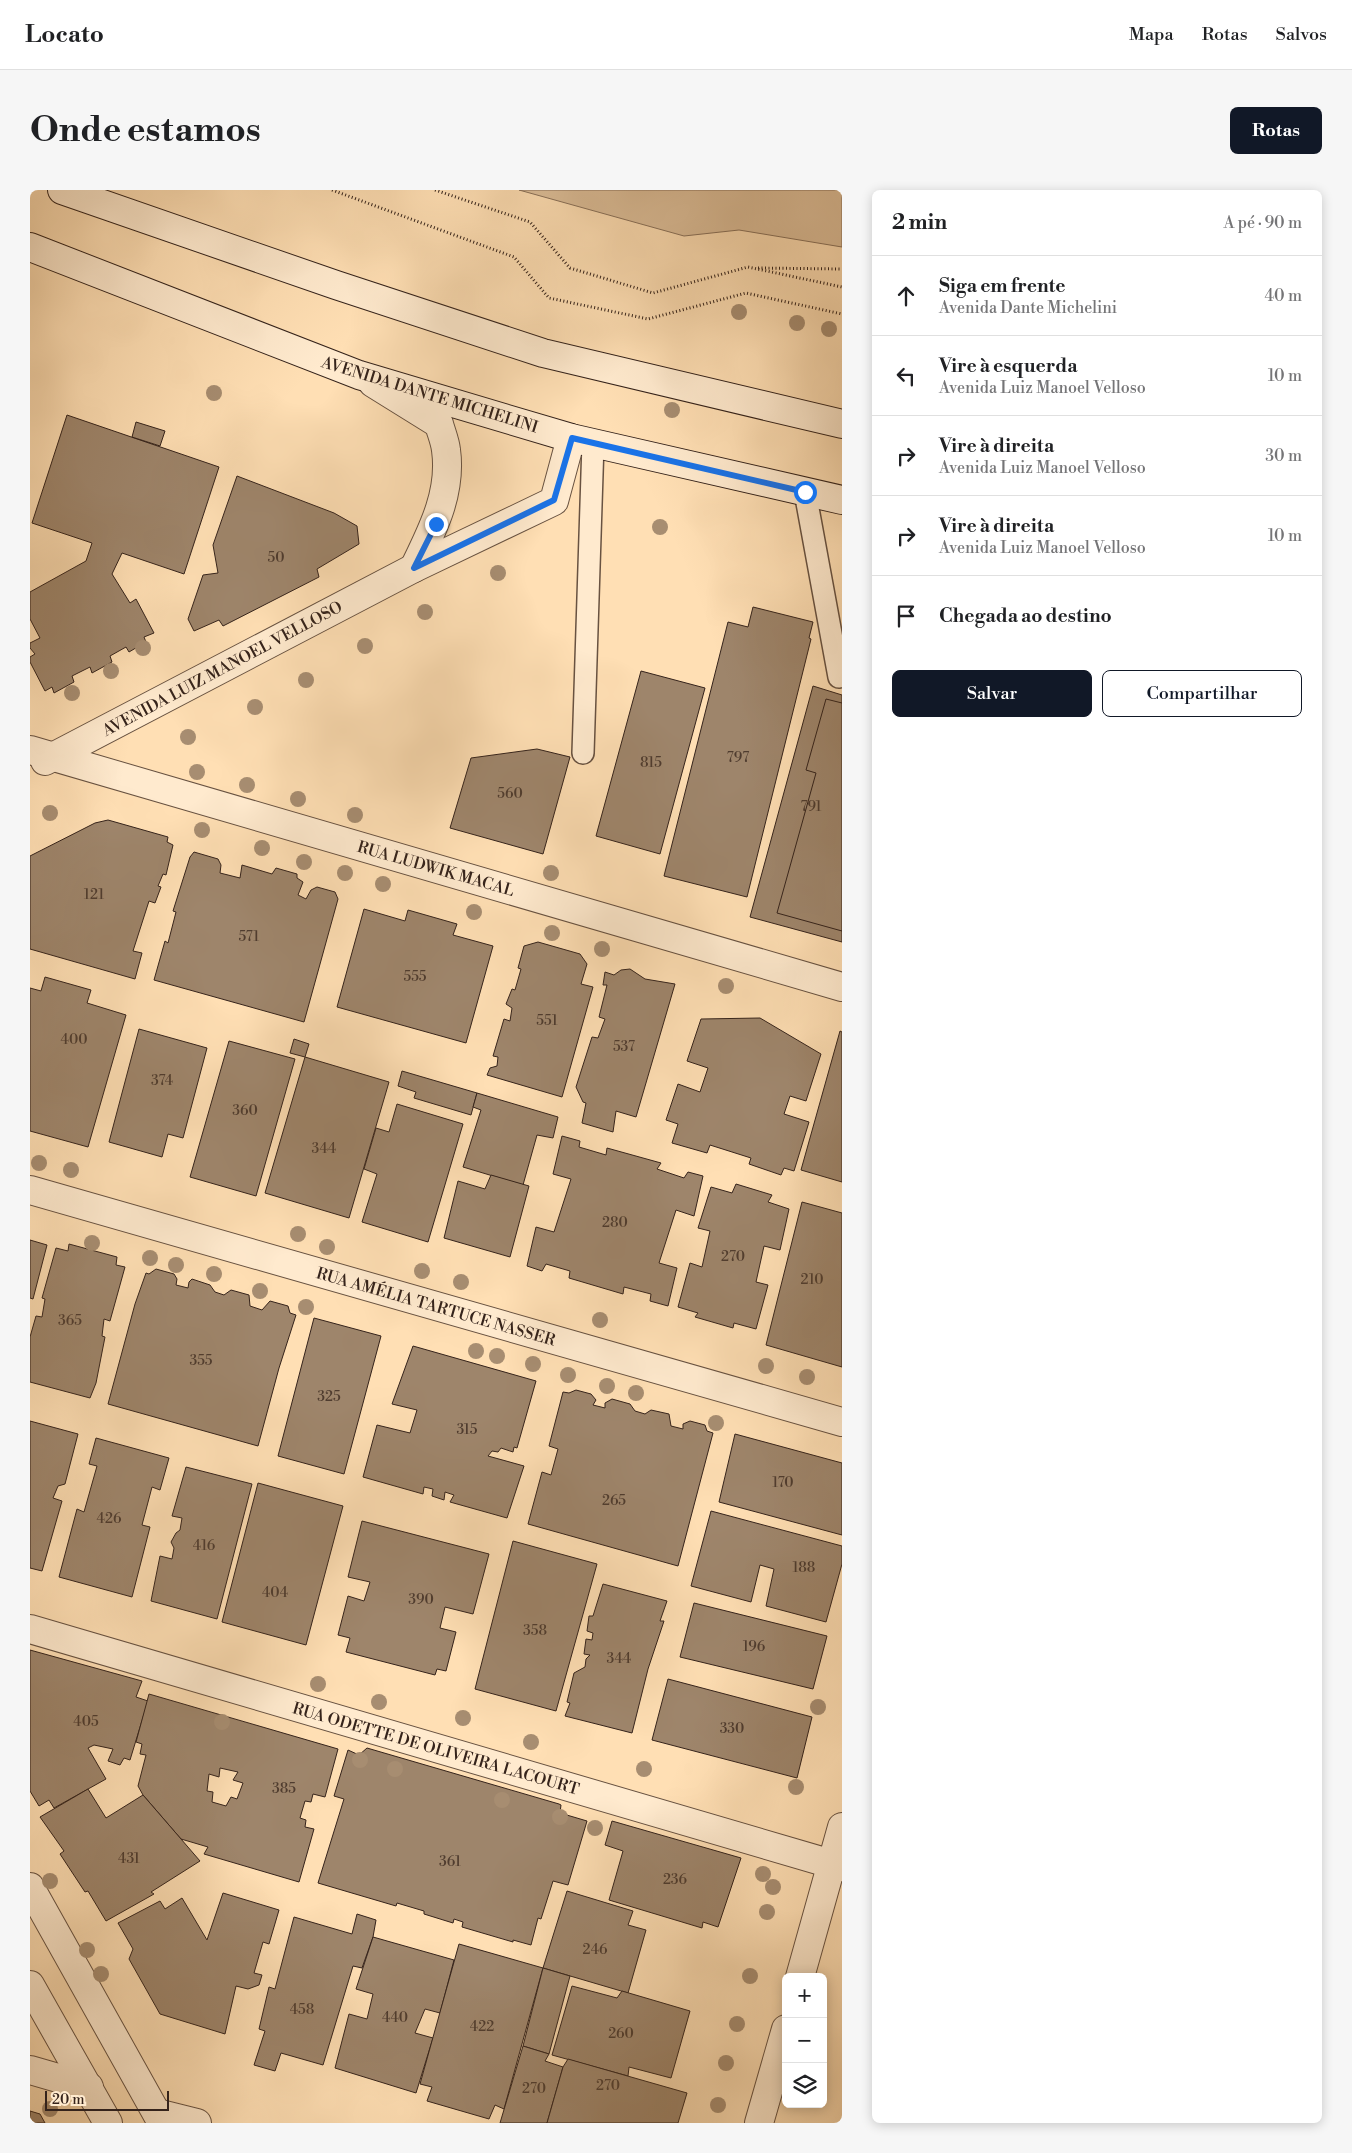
<!DOCTYPE html>
<html lang="pt">
<head>
<meta charset="utf-8">
<style>
  body { margin:0; font-family:"Libre Bodoni",serif; background:#f6f6f6; color:#202124 }
  .controls { position:absolute; right:15px; bottom:15px; display:grid; overflow:hidden; border-radius:8px; box-shadow:0 2px 12px #0003 }
  .controls button { width:45px; height:45px; display:grid; place-items:center; padding:0; border:0; border-bottom:1px solid #e0e0e0; background:#fff; color:#202124; font:25px sans-serif }
  .scale { position:absolute; left:15px; bottom:12px; width:124px; box-sizing:border-box; padding-left:5px; border:2px solid #35231b; border-top:0; font-size:14px; line-height:18px; white-space:nowrap; color:#35231b; -webkit-text-stroke:4px #ffeace; paint-order:stroke }
  .stop { position:absolute; width:15px; height:15px; margin:-11px; border:4px solid #1a73e8; border-radius:50%; background:#fff }
  .stop.end { background:#1a73e8; border-color:#fff; box-shadow:0 1px 5px #0008 }
  .list { margin:0; padding:0; list-style:none }
  h2 { display:flex; justify-content:space-between; align-items:center; height:65px; margin:0; padding:0 20px; font-size:21px }
  h2 small { font-size:16px; font-weight:400; color:#757577 }
  .list li { display:grid; grid-template-columns:32px 1fr auto; gap:15px; align-items:center; box-sizing:border-box; height:80px; padding:0 20px; border-top:1px solid #e0e0e0 }
  .list b { display:block; font-size:19px; white-space:nowrap }
  .list p { margin:0; font-size:16px; white-space:nowrap; color:#757577 }
  .list em { font-size:16px; font-style:normal; color:#757577 }
  .actions { display:flex; gap:10px; padding:15px 20px }
  .actions a { flex:1; padding:11px 0; border:1px solid #111827; border-radius:8px; text-align:center; font-size:18px; color:#111827 }
  .actions .main { background:#111827; color:#fff }
  .icon { flex:none; width:28px; height:28px; fill:none; stroke:currentColor; stroke-width:2; stroke-linecap:round; stroke-linejoin:round }
  .map { position:relative; flex:none; width:812px; height:1933px; overflow:hidden; border-radius:8px }
  header { display:flex; align-items:center; gap:30px; box-sizing:border-box; height:70px; padding:0 25px; background:#fff; border-bottom:1px solid #e0e0e0 }
  header strong { font-size:24px }
  nav { display:flex; gap:28px; margin-inline-start:auto; font-size:18px }
  .intro { display:flex; align-items:center; justify-content:space-between; box-sizing:border-box; height:120px; padding:0 30px }
  h1 { margin:0; font-size:35px }
  .button { padding:12px 22px; border-radius:8px; background:#111827; color:#fff; font-size:18px; font-weight:700 }
  main { display:flex; gap:30px; padding:0 30px }
  aside { flex:1; background:#fff; border-radius:8px; box-shadow:0 2px 12px #0003 }
  .map>svg:first-child { display:block }
  .green { fill:#ddbf9a; stroke:#89715a }
  .building { fill:#9e856b; stroke:#35231b; fill-rule:evenodd }
  .lines { fill:none; stroke-linecap:round; stroke-linejoin:round }
  .service-casing { stroke:#685241; stroke-width:24 }
  .minor-casing { stroke:#685241; stroke-width:30 }
  .secondary-casing { stroke:#35231b; stroke-width:30 }
  .path { stroke:#35231b; stroke-width:3; stroke-dasharray:1 2.5; stroke-linecap:butt }
  .service { stroke:#ffeace; stroke-width:21 }
  .minor { stroke:#ffeace; stroke-width:28 }
  .secondary { stroke:#ffeace; stroke-width:28 }
  .tree { fill:#a78d71 }
  .route { stroke:#1a73e8; stroke-width:6 }
  .labels { text-anchor:middle; stroke-width:5; stroke-linejoin:round; paint-order:stroke }
  .number-label { font-size:14px; fill:#4f3c2f }
  .street-label { font-size:16px; fill:#35231b; stroke:#ffeace }
</style>
</head>
<body>
<header>
<strong>Locato</strong>
<nav><a>Mapa</a><a>Rotas</a><a>Salvos</a></nav>
</header>
<div class="intro"><h1>Onde estamos</h1><a class="button">Rotas</a></div>
<main>
<div class="map">
<svg width="812" height="1933" viewBox="0 0 812 1933">
  <rect width="100%" height="100%" fill="#ffdfb4"/>
  <filter id="stains"><feTurbulence type="fractalNoise" baseFrequency=".004" numOctaves="4"/><feColorMatrix values="0 0 0 0 .2 0 0 0 0 .09 0 0 0 0 .02 0 0 0 .5 -.17"/></filter>
  <radialGradient id="worn" r=".72"><stop offset=".6" stop-color="#630" stop-opacity="0"/><stop offset="1" stop-color="#630" stop-opacity=".3"/></radialGradient>
  <!-- green -->
  <polygon class="green" points="489,0 812,0 812,57 709,40 654,46"/>
  <!-- building -->
  <g class="building">
    <polygon points="37,225 189,277 154,384 92,363 82,384 100,413 106,409 124,443 114,447 116,452 99,462 96,457 80,466 82,472 62,483 60,477 42,486 44,492 24,503 22,497 15,501 0,472 0,467 5,464 0,458 0,453 10,448 0,429 0,402 56,371 62,353 2,333"/>
    <polygon points="106,232 135,241 130,256 102,247"/>
    <polygon points="207,286 304,323 327,336 329,354 287,379 289,387 193,436 189,430 164,441 158,429 173,385 188,383 183,355"/>
    <polygon points="723,417 783,432 779,448 781,449 717,707 634,686 698,432 718,437"/>
    <polygon points="611,481 675,498 630,664 566,646"/>
    <polygon points="783,496 812,505 812,752 720,727"/>
    <polygon points="796,509 812,513 812,741 747,723 786,583 776,580"/>
    <polygon points="507,559 540,567 513,664 420,638 441,568"/>
    <polygon points="78,630 138,647 137,652 143,655 136,685 133,684 128,696 131,697 125,713 119,711 103,761 112,763 105,789 0,759 0,666 65,633"/>
    <polygon points="164,662 188,669 191,675 190,683 210,688 212,675 242,684 246,678 267,684 267,688 273,692 268,705 276,709 281,700 287,697 305,702 308,709 274,832 124,790 135,751 138,753 146,722 143,721 160,667"/>
    <polygon points="334,719 375,731 378,720 427,734 423,745 463,756 436,853 307,817"/>
    <polygon points="508,752 550,764 557,774 551,794 563,797 532,907 457,885 460,878 467,876 468,867 463,866 474,829 480,831 482,818 476,814 482,799 485,800 491,779 488,778 494,756"/>
    <polygon points="600,779 615,789 645,794 606,927 586,921 583,942 552,933 556,913 553,912 546,897 562,847 568,848 575,829 569,827 577,795 573,795 575,782 584,785 591,780"/>
    <polygon points="15,787 61,800 57,813 96,825 58,957 0,941 0,798 11,801"/>
    <polygon points="730,828 791,864 776,911 760,906 754,924 779,932 764,981 754,978 751,985 719,974 721,968 680,955 677,963 642,953 648,934 636,930 648,894 670,902 678,878 657,871 671,829"/>
    <polygon points="109,839 177,858 153,948 138,944 132,967 79,952"/>
    <polygon points="810,841 812,842 812,992 771,980"/>
    <polygon points="264,849 279,854 275,867 260,863"/>
    <polygon points="199,851 265,869 226,1006 160,987"/>
    <polygon points="275,867 359,892 319,1028 235,1003"/>
    <polygon points="372,881 447,903 441,925 384,908 386,902 368,896"/>
    <polygon points="447,903 528,927 523,948 507,945 493,995 433,977 451,920 443,917"/>
    <polygon points="367,914 433,934 398,1052 332,1032 347,984 334,979 346,938 359,942"/>
    <polygon points="532,946 550,951 549,957 576,965 577,958 631,973 627,979 654,988 658,982 673,986 664,1026 646,1020 629,1073 647,1078 638,1116 620,1111 621,1104 594,1097 593,1104 539,1088 540,1081 516,1074 512,1081 497,1076 506,1037 524,1042 541,989 523,984"/>
    <polygon points="461,985 499,996 480,1067 414,1048 428,991 455,999"/>
    <polygon points="706,994 742,1005 738,1012 759,1019 750,1060 734,1056 726,1092 738,1095 726,1139 704,1133 703,1138 665,1127 668,1123 648,1117 660,1073 672,1077 680,1041 668,1038 681,997 702,1003"/>
    <polygon points="772,1012 812,1023 812,1177 736,1155"/>
    <polygon points="0,1050 17,1055 3,1109 0,1108"/>
    <polygon points="39,1054 87,1067 86,1075 95,1077 80,1131 74,1129 72,1146 75,1147 66,1193 60,1208 0,1192 0,1147 6,1126 12,1127 15,1109 12,1108 26,1058 38,1061"/>
    <polygon points="126,1079 144,1084 147,1089 146,1095 158,1098 159,1092 162,1089 180,1095 185,1102 194,1105 201,1100 219,1105 220,1116 232,1120 240,1111 258,1116 260,1123 266,1125 249,1178 228,1256 78,1214 105,1114 116,1083 119,1084"/>
    <polygon points="284,1128 351,1146 314,1284 248,1266"/>
    <polygon points="383,1156 506,1191 487,1258 484,1257 483,1262 471,1258 468,1262 462,1261 458,1266 494,1276 477,1328 420,1312 424,1305 415,1302 414,1310 402,1306 403,1299 394,1297 393,1304 333,1287 347,1235 380,1243 387,1220 362,1214"/>
    <polygon points="546,1200 561,1204 566,1210 563,1215 575,1218 575,1213 582,1209 600,1214 605,1221 615,1224 621,1220 639,1224 641,1236 653,1239 653,1234 660,1231 675,1235 677,1241 683,1243 648,1376 498,1334 512,1282 521,1285 528,1259 519,1256 533,1202 539,1203"/>
    <polygon points="0,1231 48,1244 35,1294 28,1296 23,1308 32,1311 12,1381 0,1378"/>
    <polygon points="705,1244 812,1273 812,1345 689,1312"/>
    <polygon points="66,1248 139,1268 130,1300 122,1297 112,1335 120,1337 102,1407 29,1387 47,1319 54,1322 67,1276 59,1274"/>
    <polygon points="156,1277 222,1294 187,1429 121,1411 130,1366 142,1369 144,1358 141,1352 146,1343 150,1340 152,1328 142,1326"/>
    <polygon points="228,1293 313,1316 276,1455 192,1432"/>
    <polygon points="681,1321 812,1356 812,1374 796,1432 736,1416 744,1379 730,1375 721,1412 661,1396"/>
    <polygon points="332,1331 459,1364 443,1424 415,1417 410,1438 426,1442 416,1481 407,1479 405,1485 316,1462 320,1448 308,1445 318,1406 334,1411 340,1392 318,1387"/>
    <polygon points="483,1351 567,1374 526,1521 445,1499"/>
    <polygon points="573,1394 637,1411 630,1431 634,1431 618,1479 602,1543 535,1526 540,1513 537,1512 544,1483 555,1477 556,1469 560,1465 554,1464 556,1449 562,1450 563,1443 557,1441 559,1426 563,1426"/>
    <polygon points="664,1413 797,1446 783,1499 650,1467"/>
    <polygon points="0,1460 112,1491 106,1507 118,1511 100,1570 94,1568 90,1575 78,1571 83,1559 64,1555 58,1558 76,1589 24,1618 19,1610 9,1616 0,1601"/>
    <polygon points="638,1489 782,1527 767,1588 622,1550"/>
    <path d="M119 1504 308 1559 295 1607 283 1604 281 1612 275 1611 270 1628 276 1630 275 1637 284 1639 269 1692 174 1664 178 1657 151 1649 113 1605 108 1596 116 1565 110 1564 112 1554 106 1552ZM190 1578 208 1582 203 1590 213 1593 207 1609 201 1607 196 1616 182 1612 183 1602 177 1601 179 1584 189 1587Z"/>
    <polygon points="337,1558 529,1614 531,1615 530,1623 557,1631 538,1695 523,1691 511,1729 508,1728 501,1755 483,1750 483,1752 432,1737 433,1732 424,1729 423,1733 394,1724 394,1721 367,1713 366,1716 288,1693 314,1609 304,1606 318,1560 329,1565"/>
    <polygon points="58,1599 76,1628 113,1605 170,1671 121,1702 124,1704 76,1731 58,1701 55,1702 30,1664 34,1661 10,1627"/>
    <polygon points="582,1631 711,1668 688,1737 673,1732 672,1738 579,1710 593,1661 575,1655"/>
    <polygon points="537,1701 603,1721 598,1735 616,1740 598,1803 513,1778"/>
    <polygon points="193,1703 249,1720 239,1754 233,1752 224,1783 232,1785 229,1795 218,1799 206,1796 195,1844 130,1824 99,1769 103,1759 88,1733 130,1711 135,1719 152,1708 177,1750"/>
    <polygon points="327,1724 346,1730 343,1747 332,1778 323,1776 293,1875 251,1863 245,1881 224,1875 235,1841 229,1839 239,1797 245,1799 264,1727 322,1744"/>
    <polygon points="343,1747 424,1770 410,1823 395,1819 385,1843 403,1848 386,1903 305,1878 319,1824 337,1829 343,1804 326,1799"/>
    <polygon points="429,1754 513,1778 474,1919 465,1915 459,1929 397,1911 402,1897 390,1894"/>
    <polygon points="513,1778 540,1786 519,1864 493,1856"/>
    <polygon points="542,1796 587,1808 592,1801 660,1821 641,1888 599,1877 598,1886 522,1865"/>
    <polygon points="493,1856 519,1864 515,1871 533,1877 517,1933 470,1933"/>
    <polygon points="538,1869 657,1903 648,1933 517,1933 533,1877"/>
    <polygon points="0,1921 10,1924 15,1933 0,1933"/>
  </g>
  <g class="lines">
    <!-- service casing -->
    <g class="service-casing">
      <g id="service">
        <polyline points="775,302 809,487"/>
        <polyline points="553,563 563,253"/>
      </g>
    </g>
    <!-- minor casing -->
    <g class="minor-casing">
      <g id="minor">
        <path d="M343 193 409 234C411 242 415 251 416 260 422 303 402 341 384 378"/>
        <polyline points="0,560 812,797"/>
        <polyline points="15,571 384,378 524,311 541,248"/>
        <polyline points="0,1000 812,1232"/>
        <polyline points="0,1439 812,1677"/>
        <polyline points="0,1697 132,1933"/>
        <polyline points="770,1787 812,1637"/>
        <polyline points="0,1795 78,1933"/>
        <polyline points="0,1880 59,1897"/>
        <polyline points="127,1923 167,1933"/>
        <polyline points="729,1933 756,1839"/>
      </g>
    </g>
    <!-- secondary casing -->
    <g class="secondary-casing">
      <g id="secondary">
        <polyline points="32,0 306,95 513,163 812,234"/>
        <polyline points="0,57 329,185 541,248 812,310"/>
      </g>
    </g>
    <!-- path -->
    <g class="path">
      <polyline points="302,0 484,67 519,108 618,129 716,103 812,124"/>
      <polyline points="405,0 500,32 540,78 623,103 718,77 812,97"/>
      <polyline points="728,78 812,79"/>
    </g>
    <!-- service -->
    <use href="#service" class="service"/>
    <!-- minor -->
    <use href="#minor" class="minor"/>
    <!-- secondary -->
    <use href="#secondary" class="secondary"/>
  </g>
  <!-- trees -->
  <g class="tree">
    <circle cx="709" cy="122" r="8"/>
    <circle cx="767" cy="133" r="8"/>
    <circle cx="799" cy="139" r="8"/>
    <circle cx="184" cy="203" r="8"/>
    <circle cx="642" cy="220" r="8"/>
    <circle cx="630" cy="337" r="8"/>
    <circle cx="468" cy="383" r="8"/>
    <circle cx="395" cy="422" r="8"/>
    <circle cx="335" cy="456" r="8"/>
    <circle cx="113" cy="458" r="8"/>
    <circle cx="81" cy="481" r="8"/>
    <circle cx="276" cy="490" r="8"/>
    <circle cx="42" cy="503" r="8"/>
    <circle cx="225" cy="517" r="8"/>
    <circle cx="158" cy="547" r="8"/>
    <circle cx="167" cy="582" r="8"/>
    <circle cx="217" cy="595" r="8"/>
    <circle cx="268" cy="609" r="8"/>
    <circle cx="20" cy="623" r="8"/>
    <circle cx="325" cy="625" r="8"/>
    <circle cx="172" cy="640" r="8"/>
    <circle cx="232" cy="658" r="8"/>
    <circle cx="274" cy="672" r="8"/>
    <circle cx="315" cy="683" r="8"/>
    <circle cx="521" cy="683" r="8"/>
    <circle cx="353" cy="694" r="8"/>
    <circle cx="444" cy="722" r="8"/>
    <circle cx="522" cy="743" r="8"/>
    <circle cx="572" cy="759" r="8"/>
    <circle cx="696" cy="796" r="8"/>
    <circle cx="9" cy="973" r="8"/>
    <circle cx="41" cy="980" r="8"/>
    <circle cx="268" cy="1044" r="8"/>
    <circle cx="62" cy="1053" r="8"/>
    <circle cx="297" cy="1057" r="8"/>
    <circle cx="120" cy="1068" r="8"/>
    <circle cx="146" cy="1075" r="8"/>
    <circle cx="392" cy="1081" r="8"/>
    <circle cx="184" cy="1084" r="8"/>
    <circle cx="431" cy="1092" r="8"/>
    <circle cx="230" cy="1101" r="8"/>
    <circle cx="276" cy="1117" r="8"/>
    <circle cx="570" cy="1130" r="8"/>
    <circle cx="446" cy="1161" r="8"/>
    <circle cx="467" cy="1166" r="8"/>
    <circle cx="503" cy="1174" r="8"/>
    <circle cx="736" cy="1176" r="8"/>
    <circle cx="538" cy="1185" r="8"/>
    <circle cx="777" cy="1187" r="8"/>
    <circle cx="577" cy="1196" r="8"/>
    <circle cx="606" cy="1203" r="8"/>
    <circle cx="686" cy="1233" r="8"/>
    <circle cx="288" cy="1494" r="8"/>
    <circle cx="349" cy="1512" r="8"/>
    <circle cx="788" cy="1517" r="8"/>
    <circle cx="433" cy="1528" r="8"/>
    <circle cx="192" cy="1532" r="8"/>
    <circle cx="501" cy="1552" r="8"/>
    <circle cx="330" cy="1570" r="8"/>
    <circle cx="365" cy="1579" r="8"/>
    <circle cx="614" cy="1579" r="8"/>
    <circle cx="766" cy="1597" r="8"/>
    <circle cx="472" cy="1610" r="8"/>
    <circle cx="530" cy="1627" r="8"/>
    <circle cx="565" cy="1638" r="8"/>
    <circle cx="733" cy="1684" r="8"/>
    <circle cx="20" cy="1691" r="8"/>
    <circle cx="743" cy="1697" r="8"/>
    <circle cx="737" cy="1722" r="8"/>
    <circle cx="57" cy="1760" r="8"/>
    <circle cx="71" cy="1784" r="8"/>
    <circle cx="720" cy="1786" r="8"/>
    <circle cx="707" cy="1834" r="8"/>
    <circle cx="696" cy="1873" r="8"/>
    <circle cx="688" cy="1915" r="8"/>
    <circle cx="20" cy="1919" r="8"/>
  </g>
  <g class="lines">
    <!-- route -->
    <polyline class="route" points="406,334 384,378 524,310 542,248 775,302"/>
  </g>
  <g class="labels">
    <!-- number labels -->
    <g class="number-label">
      <text x="246" y="372">50</text>
      <text x="708" y="572">797</text>
      <text x="621" y="577">815</text>
      <text x="480" y="608">560</text>
      <text x="781" y="621">791</text>
      <text x="64" y="709">121</text>
      <text x="219" y="751">571</text>
      <text x="385" y="791">555</text>
      <text x="517" y="835">551</text>
      <text x="44" y="854">400</text>
      <text x="594" y="861">537</text>
      <text x="132" y="895">374</text>
      <text x="215" y="925">360</text>
      <text x="294" y="963">344</text>
      <text x="585" y="1037">280</text>
      <text x="703" y="1071">270</text>
      <text x="782" y="1094">210</text>
      <text x="40" y="1135">365</text>
      <text x="171" y="1175">355</text>
      <text x="299" y="1211">325</text>
      <text x="437" y="1244">315</text>
      <text x="753" y="1297">170</text>
      <text x="584" y="1315">265</text>
      <text x="79" y="1333">426</text>
      <text x="174" y="1360">416</text>
      <text x="774" y="1382">188</text>
      <text x="245" y="1407">404</text>
      <text x="391" y="1414">390</text>
      <text x="505" y="1445">358</text>
      <text x="724" y="1461">196</text>
      <text x="589" y="1473">344</text>
      <text x="56" y="1536">405</text>
      <text x="702" y="1543">330</text>
      <text x="254" y="1603">385</text>
      <text x="99" y="1673">431</text>
      <text x="420" y="1676">361</text>
      <text x="645" y="1694">236</text>
      <text x="565" y="1764">246</text>
      <text x="272" y="1824">458</text>
      <text x="365" y="1832">440</text>
      <text x="452" y="1841">422</text>
      <text x="591" y="1848">260</text>
      <text x="578" y="1900">270</text>
      <text x="504" y="1903">270</text>
    </g>
    <!-- street labels -->
    <g class="street-label">
      <text transform="translate(400 204) rotate(17)" y="6">AVENIDA DANTE MICHELINI</text>
      <text transform="translate(192 478) rotate(-28)" y="6">AVENIDA LUIZ MANOEL VELLOSO</text>
      <text transform="translate(406 678) rotate(16)" y="6">RUA LUDWIK MACAL</text>
      <text transform="translate(406 1116) rotate(16)" y="6">RUA AMÉLIA TARTUCE NASSER</text>
      <text transform="translate(406 1558) rotate(16)" y="6">RUA ODETTE DE OLIVEIRA LACOURT</text>
    </g>
  </g>
  <rect width="100%" height="100%" filter="url(#stains)"/>
  <rect width="100%" height="100%" fill="url(#worn)"/>
</svg>
<div class="controls">
<button>+</button>
<button>−</button>
<button><svg class="icon" aria-label="layers" viewBox="0 0 24 24"><path d="M12 4l9 5-9 5-9-5zM3 14l9 5 9-5"/></svg></button>
</div>
<div class="scale">20 m</div>
<div class="stop" style="left:775px;top:302px"></div>
<div class="stop end" style="left:406px;top:334px"></div>
</div>
<aside>
<h2>2 min<small>A pé · 90 m</small></h2>
<ul class="list">
<li><svg class="icon" aria-label="ahead" viewBox="0 0 24 24"><path d="M12 20V5M6 11l6-6 6 6"/></svg><div><b>Siga em frente</b><p>Avenida Dante Michelini</p></div><em>40 m</em></li>
<li><svg class="icon" aria-label="left" viewBox="0 0 24 24"><path d="M17 20v-9H6M10 6l-5 5 5 5"/></svg><div><b>Vire à esquerda</b><p>Avenida Luiz Manoel Velloso</p></div><em>10 m</em></li>
<li><svg class="icon" aria-label="right" viewBox="0 0 24 24"><path d="M7 20v-9h11M14 6l5 5-5 5"/></svg><div><b>Vire à direita</b><p>Avenida Luiz Manoel Velloso</p></div><em>30 m</em></li>
<li><svg class="icon" aria-label="right" viewBox="0 0 24 24"><path d="M7 20v-9h11M14 6l5 5-5 5"/></svg><div><b>Vire à direita</b><p>Avenida Luiz Manoel Velloso</p></div><em>10 m</em></li>
<li><svg class="icon" aria-label="arrive" viewBox="0 0 24 24"><path d="M6 21V4h12l-3 4 3 4H6"/></svg><div><b>Chegada ao destino</b></div></li>
</ul>
<div class="actions"><a class="main">Salvar</a><a>Compartilhar</a></div>
</aside>
</main>
</body>
</html>
